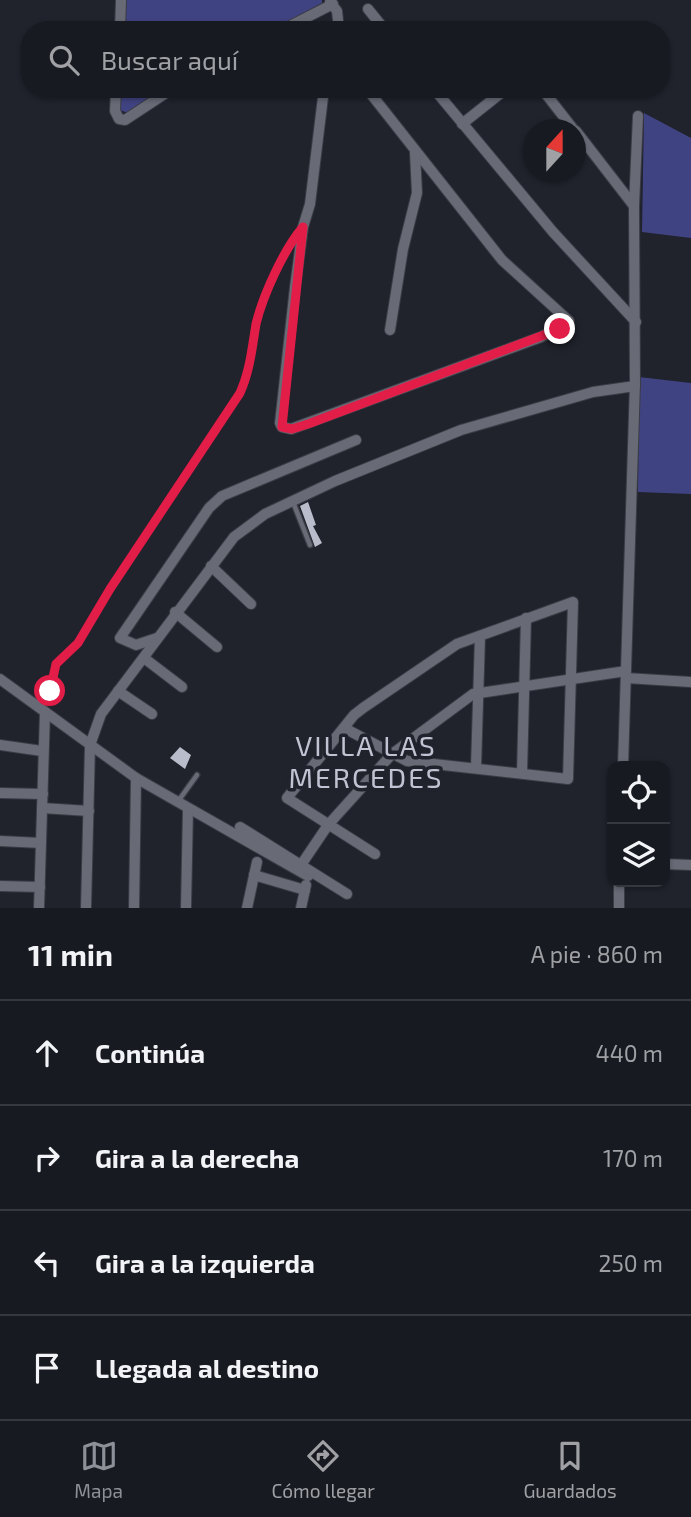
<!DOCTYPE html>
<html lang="es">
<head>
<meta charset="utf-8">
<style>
  body { margin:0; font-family:"Exo 2",sans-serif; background:#25272e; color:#f1f3f6 }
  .controls { position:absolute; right:21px; bottom:21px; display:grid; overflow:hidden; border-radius:14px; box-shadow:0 2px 5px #0004 }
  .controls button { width:63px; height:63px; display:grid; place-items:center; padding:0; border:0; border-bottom:2px solid #36383f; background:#181a21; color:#f1f3f6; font:35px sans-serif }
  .compass { position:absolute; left:523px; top:119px; width:63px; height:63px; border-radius:50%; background:#181a21; box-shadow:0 2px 5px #0004; rotate:21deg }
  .stop { position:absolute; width:21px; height:21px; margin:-16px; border:5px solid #e11d48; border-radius:50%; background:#fff }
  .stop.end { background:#e11d48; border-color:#fff; box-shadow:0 2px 7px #0008 }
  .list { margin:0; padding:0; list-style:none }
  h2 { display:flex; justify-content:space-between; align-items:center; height:91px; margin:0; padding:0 28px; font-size:30px }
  h2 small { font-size:23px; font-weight:400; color:#9fa1a5 }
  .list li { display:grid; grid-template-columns:46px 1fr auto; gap:21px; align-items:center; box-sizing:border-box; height:105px; padding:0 28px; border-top:2px solid #36383f }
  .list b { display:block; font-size:26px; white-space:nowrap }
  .list em { font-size:23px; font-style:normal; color:#9fa1a5 }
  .icon { flex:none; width:38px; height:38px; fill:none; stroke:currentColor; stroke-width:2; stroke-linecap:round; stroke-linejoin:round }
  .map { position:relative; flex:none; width:691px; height:908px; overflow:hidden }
  .search { position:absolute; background:#181a21; box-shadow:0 2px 5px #0004; left:21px; right:21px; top:21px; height:77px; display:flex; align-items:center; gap:18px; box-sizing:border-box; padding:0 24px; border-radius:28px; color:#9fa1a5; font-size:26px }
  .sheet { height:511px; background:#181a21 }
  nav { display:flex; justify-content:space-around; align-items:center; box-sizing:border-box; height:98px; border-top:2px solid #36383f; background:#181a21; font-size:19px; color:#9fa1a5 }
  nav a { display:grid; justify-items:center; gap:4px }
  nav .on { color:#8c9099 }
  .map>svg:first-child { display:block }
  .green { fill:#404381 }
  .building { fill:#b9bcca }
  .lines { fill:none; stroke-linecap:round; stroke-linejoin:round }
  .service-casing { stroke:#3b3c45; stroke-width:7 }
  .minor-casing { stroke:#3b3c45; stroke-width:12 }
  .path { stroke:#72747c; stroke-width:2; stroke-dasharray:2 5; stroke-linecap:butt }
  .service { stroke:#686a76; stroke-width:4.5 }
  .minor { stroke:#686a76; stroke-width:10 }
  .route { stroke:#e11d48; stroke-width:9 }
  .labels { text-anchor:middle; stroke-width:7; stroke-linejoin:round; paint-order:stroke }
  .neighbourhood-label { font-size:28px; letter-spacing:2px; fill:#c1c3d2; stroke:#20222c }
</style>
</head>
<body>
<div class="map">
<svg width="691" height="908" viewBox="0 0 691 908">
  <rect width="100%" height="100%" fill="#20222c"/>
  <!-- green -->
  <g class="green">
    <polygon points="125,0 322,0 322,3 273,30 125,30"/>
    <polygon points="119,89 167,89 129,113 119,110"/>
    <polygon points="644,113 691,138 691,238 642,232"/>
    <polygon points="639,377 691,383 691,494 638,492"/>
  </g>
  <!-- building -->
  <g class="building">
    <polygon points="308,502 316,525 313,526 322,543 315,547 300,506"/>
    <polygon points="180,747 191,755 185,769 170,758"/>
  </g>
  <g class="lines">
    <!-- service casing -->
    <g class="service-casing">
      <g id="service">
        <polyline points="293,502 310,545"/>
        <polyline points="179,800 197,775"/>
      </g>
    </g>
    <!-- minor casing -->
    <g class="minor-casing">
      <g id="minor">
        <polyline points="330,2 337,11 339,30"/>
        <polyline points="368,9 385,30"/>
        <polyline points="120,30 121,0"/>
        <polyline points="282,30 333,4"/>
        <polyline points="116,89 115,111 119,119 125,120 172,89"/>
        <polyline points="324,89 310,204 303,227 295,287 280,423 282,427 291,429 541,337 569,321 502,260 367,89"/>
        <polyline points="434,89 553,232 636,322"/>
        <polyline points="542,89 574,130"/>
        <polyline points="462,124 506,89"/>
        <polyline points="576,131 634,206"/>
        <polyline points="390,330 403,249 417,193 415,153"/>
        <polyline points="211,566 251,604"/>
        <polyline points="175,612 217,647"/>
        <polyline points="157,638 136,645 120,638 209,508 222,496 356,440"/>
        <polyline points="144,658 182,687"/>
        <polyline points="626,678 691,682"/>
        <polyline points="0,679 136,778 308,876"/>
        <polyline points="118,691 152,714"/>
        <polyline points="344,728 407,761 568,779 573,602 457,644 363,708 354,715 287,798 375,854"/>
        <polyline points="0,745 42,751"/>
        <polyline points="623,766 635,382 634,206 638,116"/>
        <polyline points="476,768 480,636"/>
        <polyline points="522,773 526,618"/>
        <polyline points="0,793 43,794"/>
        <polyline points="42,808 89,811"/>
        <polyline points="240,827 347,894"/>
        <polyline points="0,841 41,843"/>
        <polyline points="665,864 691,865"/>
        <polyline points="301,865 328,825 392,754 473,694 626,671"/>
        <polyline points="254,875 305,890"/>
        <polyline points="0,886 40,887"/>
        <polyline points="39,908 45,712"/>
        <polyline points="86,908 90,745 101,714 234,537 265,514 335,481 461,430 593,392 635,386"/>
        <polyline points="134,908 136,778"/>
        <polyline points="186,908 188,808"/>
        <polyline points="247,908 257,862"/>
        <polyline points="301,908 306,885"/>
        <polyline points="619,908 619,882"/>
      </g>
    </g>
    <!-- path -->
    <polyline class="path" points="48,701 56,665 78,643 110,589 240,393 250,364 257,321 292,240"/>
    <!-- service -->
    <use href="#service" class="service"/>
    <!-- minor -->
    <use href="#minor" class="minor"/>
  </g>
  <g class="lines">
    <!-- route -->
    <path class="route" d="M50 691 56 664 78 643 110 589 240 393C250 371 252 348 256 324 263 295 284 249 303 227L282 427 292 429 308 424 560 329"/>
  </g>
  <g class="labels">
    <!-- neighbourhood labels -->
    <g class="neighbourhood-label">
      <text x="366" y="756">VILLA LAS<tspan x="366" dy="32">MERCEDES</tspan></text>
    </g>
  </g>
</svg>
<div class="controls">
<button><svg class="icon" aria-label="locate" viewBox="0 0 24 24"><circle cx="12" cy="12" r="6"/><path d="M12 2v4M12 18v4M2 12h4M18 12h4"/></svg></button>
<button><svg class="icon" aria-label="layers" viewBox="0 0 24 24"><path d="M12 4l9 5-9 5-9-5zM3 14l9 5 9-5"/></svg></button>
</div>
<svg class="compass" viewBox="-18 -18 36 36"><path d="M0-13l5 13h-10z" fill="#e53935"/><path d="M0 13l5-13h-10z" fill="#9fa1a5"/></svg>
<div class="stop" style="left:50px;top:691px"></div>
<div class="stop end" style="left:560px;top:329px"></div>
<div class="search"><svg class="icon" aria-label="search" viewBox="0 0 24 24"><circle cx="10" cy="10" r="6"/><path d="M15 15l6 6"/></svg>Buscar aquí</div>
</div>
<section class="sheet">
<h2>11 min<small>A pie · 860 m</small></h2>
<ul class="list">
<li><svg class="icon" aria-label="ahead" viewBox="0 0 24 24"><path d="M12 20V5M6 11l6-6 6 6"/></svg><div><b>Continúa</b></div><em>440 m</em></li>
<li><svg class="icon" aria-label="right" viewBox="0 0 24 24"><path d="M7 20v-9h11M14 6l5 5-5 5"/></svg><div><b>Gira a la derecha</b></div><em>170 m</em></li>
<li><svg class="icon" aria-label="left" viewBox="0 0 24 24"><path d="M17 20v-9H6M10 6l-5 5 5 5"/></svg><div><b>Gira a la izquierda</b></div><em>250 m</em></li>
<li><svg class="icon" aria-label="arrive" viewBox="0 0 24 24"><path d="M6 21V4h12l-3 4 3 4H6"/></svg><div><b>Llegada al destino</b></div></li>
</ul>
</section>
<nav>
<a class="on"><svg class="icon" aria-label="map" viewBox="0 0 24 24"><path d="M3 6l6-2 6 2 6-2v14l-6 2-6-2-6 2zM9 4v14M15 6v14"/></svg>Mapa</a>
<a><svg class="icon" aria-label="directions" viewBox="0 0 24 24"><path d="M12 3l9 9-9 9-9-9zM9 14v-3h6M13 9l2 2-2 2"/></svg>Cómo llegar</a>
<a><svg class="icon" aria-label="saved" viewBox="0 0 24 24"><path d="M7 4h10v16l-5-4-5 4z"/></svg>Guardados</a>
</nav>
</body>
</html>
